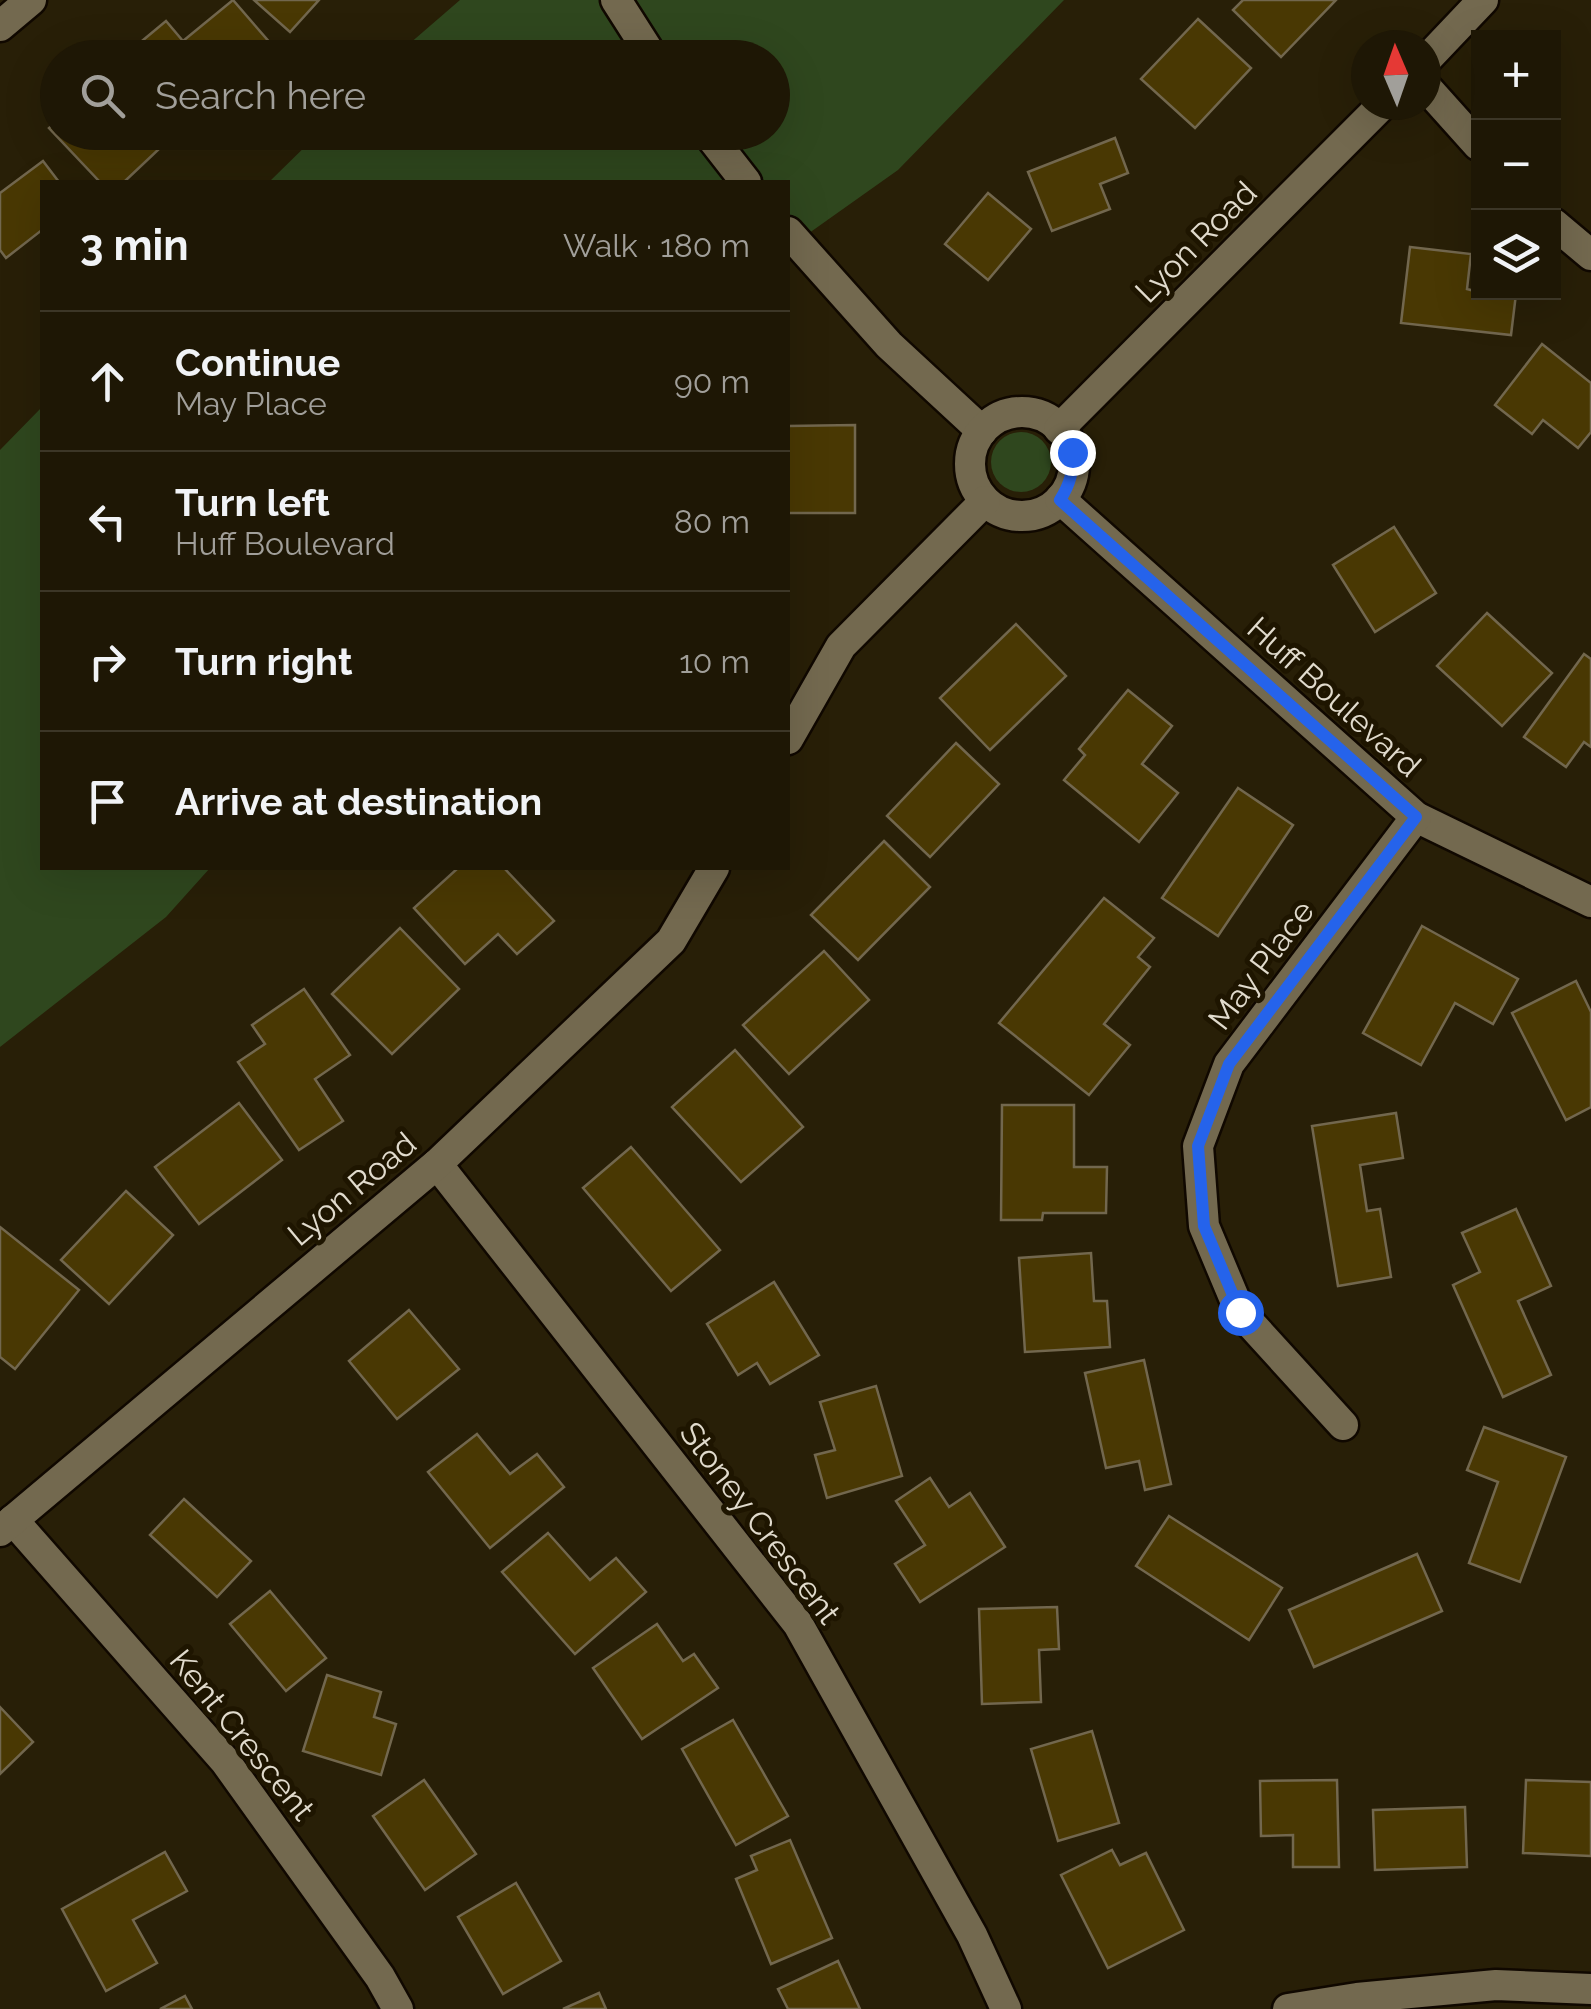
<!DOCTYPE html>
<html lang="en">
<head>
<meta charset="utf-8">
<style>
  body { margin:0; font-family:Raleway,sans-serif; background:#2b2413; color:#f1f3f6 }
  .controls { position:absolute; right:30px; top:30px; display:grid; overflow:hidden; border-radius:0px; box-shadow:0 10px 40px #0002 }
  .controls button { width:90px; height:90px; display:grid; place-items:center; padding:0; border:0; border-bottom:2px solid #3c3627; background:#1e1705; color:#f1f3f6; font:50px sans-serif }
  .compass { position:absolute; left:1351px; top:30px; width:90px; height:90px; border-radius:50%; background:#1e1705; box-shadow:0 10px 40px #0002; rotate:358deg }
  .stop { position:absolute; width:30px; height:30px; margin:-22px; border:8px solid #2563eb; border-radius:50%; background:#fff }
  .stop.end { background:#2563eb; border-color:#fff; box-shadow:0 2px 10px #0008 }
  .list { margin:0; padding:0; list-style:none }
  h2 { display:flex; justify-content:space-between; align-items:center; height:130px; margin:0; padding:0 40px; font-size:42px }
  h2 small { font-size:32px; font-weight:400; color:#a19f9a }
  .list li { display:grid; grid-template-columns:65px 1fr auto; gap:30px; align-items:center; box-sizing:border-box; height:140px; padding:0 40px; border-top:2px solid #3c3627 }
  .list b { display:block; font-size:38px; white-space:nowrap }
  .list p { margin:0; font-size:32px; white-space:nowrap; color:#a19f9a }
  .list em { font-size:32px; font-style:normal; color:#a19f9a }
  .icon { flex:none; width:55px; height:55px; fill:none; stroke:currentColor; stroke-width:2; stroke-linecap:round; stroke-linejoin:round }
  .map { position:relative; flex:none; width:1591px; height:2009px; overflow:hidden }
  .search { position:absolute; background:#1e1705; box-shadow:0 10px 40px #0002; left:40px; top:40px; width:750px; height:110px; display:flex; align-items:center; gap:25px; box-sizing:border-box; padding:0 35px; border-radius:55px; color:#a19f9a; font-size:38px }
  .panel { position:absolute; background:#1e1705; box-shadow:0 10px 40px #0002; left:40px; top:180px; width:750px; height:690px; border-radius:0px }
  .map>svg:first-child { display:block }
  .green { fill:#2f471e }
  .building { fill:#493803; stroke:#72674e; stroke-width:2.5 }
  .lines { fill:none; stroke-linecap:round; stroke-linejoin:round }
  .minor-casing { stroke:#100800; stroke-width:35 }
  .minor { stroke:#73694f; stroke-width:30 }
  .route { stroke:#2563eb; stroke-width:12 }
  .labels { text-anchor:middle; stroke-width:10; stroke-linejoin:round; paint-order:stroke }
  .street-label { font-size:32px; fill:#e1dbcd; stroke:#1e1500 }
</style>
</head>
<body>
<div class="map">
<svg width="1591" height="2009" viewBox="0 0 1591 2009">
  <rect width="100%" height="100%" fill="#281f07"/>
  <!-- green -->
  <g class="green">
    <polygon points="460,0 1064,0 898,170 788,248 788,182 269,182 319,133 772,132 772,58 394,57"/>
    <polygon points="42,407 42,868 210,868 166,917 0,1047 0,450"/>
    <circle cx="1021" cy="462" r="30"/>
  </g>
  <!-- building -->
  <g class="building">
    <polygon points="233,0 271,44 255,58 156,58 142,41 166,21 183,41"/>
    <polygon points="254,0 319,0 290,32"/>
    <polygon points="1243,0 1336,0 1281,57 1233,10"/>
    <polygon points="1198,19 1251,68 1195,128 1141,79"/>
    <polygon points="58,120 58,132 177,132 124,182 100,182 49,128"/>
    <polygon points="1115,138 1128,173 1100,184 1110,209 1052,231 1028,172"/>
    <polygon points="43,161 59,182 42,182 42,230 6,258 0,250 0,193"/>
    <polygon points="988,193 1031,229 988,280 945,244"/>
    <polygon points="1410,247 1471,254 1467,289 1478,292 1516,294 1511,335 1401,323"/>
    <polygon points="1542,344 1591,383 1591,432 1578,448 1543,420 1532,434 1495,405"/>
    <polygon points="855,425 855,513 788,513 788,426"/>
    <polygon points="1394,527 1436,593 1375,632 1333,565"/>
    <polygon points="1487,613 1552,673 1502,726 1437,666"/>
    <polygon points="1016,624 1066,676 990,750 940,698"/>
    <polygon points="1584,654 1591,659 1591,747 1584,742 1566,767 1524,737"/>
    <polygon points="1128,690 1172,726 1142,764 1178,793 1139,842 1064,780 1085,755 1079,749"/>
    <polygon points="956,743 999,784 930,857 887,816"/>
    <polygon points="1238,788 1293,825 1218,936 1162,898"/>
    <polygon points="884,841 930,887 858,960 811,915"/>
    <polygon points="458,868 504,868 554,921 517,954 498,934 465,964 414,908"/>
    <polygon points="1104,898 1154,938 1138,957 1150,967 1104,1024 1130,1045 1089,1095 999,1023"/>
    <polygon points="1422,926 1518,979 1493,1024 1455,1003 1421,1065 1363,1033"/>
    <polygon points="400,928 459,989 392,1054 332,994"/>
    <polygon points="824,951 869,1000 789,1074 743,1025"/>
    <polygon points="1576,981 1591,1012 1591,1107 1566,1120 1512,1013"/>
    <polygon points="304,989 350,1055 315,1079 343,1121 299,1150 238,1062 265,1044 252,1025"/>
    <polygon points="735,1050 803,1127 741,1182 672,1107"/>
    <polygon points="239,1103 282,1160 199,1224 155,1167"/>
    <polygon points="1002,1105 1074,1105 1074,1167 1107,1167 1106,1213 1043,1213 1042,1220 1001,1220"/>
    <polygon points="1396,1113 1403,1158 1360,1165 1367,1211 1380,1209 1391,1277 1338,1286 1312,1126"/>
    <polygon points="631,1147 720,1250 671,1291 583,1188"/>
    <polygon points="126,1191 173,1235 109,1304 61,1260"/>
    <polygon points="1516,1209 1551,1286 1518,1301 1551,1375 1503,1397 1453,1285 1480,1272 1462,1233"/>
    <polygon points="0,1227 79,1290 15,1369 0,1357"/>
    <polygon points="1091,1253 1094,1301 1107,1301 1110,1347 1025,1352 1019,1258"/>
    <polygon points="774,1282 819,1355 770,1384 757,1363 738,1375 707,1324"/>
    <polygon points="409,1310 459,1369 397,1419 349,1361"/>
    <polygon points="1144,1360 1171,1484 1145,1490 1139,1461 1106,1468 1085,1373"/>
    <polygon points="876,1386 902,1476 827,1498 815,1455 835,1450 820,1402"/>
    <polygon points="1484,1427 1566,1457 1520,1582 1469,1563 1498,1482 1467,1470"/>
    <polygon points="477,1434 510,1474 537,1454 564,1487 490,1548 428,1472"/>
    <polygon points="930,1478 949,1507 970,1493 1005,1547 920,1602 895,1564 925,1545 896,1501"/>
    <polygon points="184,1499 251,1561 217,1597 150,1535"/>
    <polygon points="1169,1516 1282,1588 1249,1640 1136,1566"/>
    <polygon points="548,1533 590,1580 616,1558 646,1592 575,1654 502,1572"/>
    <polygon points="1417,1554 1442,1611 1314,1667 1289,1610"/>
    <polygon points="270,1591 326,1658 286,1691 230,1624"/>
    <polygon points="1057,1607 1059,1649 1039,1650 1041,1702 982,1704 979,1609"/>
    <polygon points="657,1624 683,1661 694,1654 718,1688 642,1739 593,1668"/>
    <polygon points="327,1675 381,1692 374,1717 396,1724 381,1775 303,1751"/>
    <polygon points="0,1707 33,1742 0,1774"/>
    <polygon points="733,1720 788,1816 736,1845 682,1749"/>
    <polygon points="1092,1731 1119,1823 1058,1841 1031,1749"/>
    <polygon points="424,1780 476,1854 425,1890 373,1816"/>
    <polygon points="1337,1780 1339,1867 1293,1867 1293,1835 1261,1836 1260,1781"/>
    <polygon points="1526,1780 1591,1782 1591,1856 1523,1853"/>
    <polygon points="1465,1807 1467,1867 1375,1870 1373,1810"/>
    <polygon points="790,1840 832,1938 771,1964 736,1879 757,1870 751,1856"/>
    <polygon points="1112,1850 1120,1865 1146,1853 1184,1930 1108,1968 1061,1875"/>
    <polygon points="165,1852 187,1891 133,1920 157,1963 106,1991 62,1909"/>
    <polygon points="516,1883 561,1961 503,1994 458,1917"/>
    <polygon points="838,1961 860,2009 788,2009 778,1989"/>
    <polygon points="599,1993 606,2009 563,2009"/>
    <polygon points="185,1996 192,2009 160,2009"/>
  </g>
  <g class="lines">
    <!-- minor casing -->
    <g class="minor-casing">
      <g id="minor">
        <polyline points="616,0 653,58"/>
        <polyline points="0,26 31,0"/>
        <polyline points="1426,60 1483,0"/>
        <polyline points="1426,87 1478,145"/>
        <polyline points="707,132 746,182"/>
        <polyline points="1554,224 1591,255"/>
        <polyline points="788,232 889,345 982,431"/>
        <circle cx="1022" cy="464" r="52"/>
        <polyline points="1059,429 1382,105"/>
        <polyline points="1060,499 1416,817 1591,902"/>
        <polyline points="788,739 841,646 985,501"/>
        <polyline points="437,1164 798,1624 972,1935 1006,2009"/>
        <polyline points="1343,1425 1240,1312 1204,1226 1198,1146 1229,1064 1416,817"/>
        <polyline points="13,1520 225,1761 380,1977 398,2009"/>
        <polyline points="0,1531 437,1164 671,941 714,868"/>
        <polyline points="1288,2009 1357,1998 1496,1985 1591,1989"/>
      </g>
    </g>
    <!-- minor -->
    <use href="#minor" class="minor"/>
  </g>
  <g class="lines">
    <!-- route -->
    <path class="route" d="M1072 452C1074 471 1070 484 1060 500L1416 817 1229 1064 1198 1146 1204 1226 1240 1312"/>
  </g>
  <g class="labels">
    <!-- street labels -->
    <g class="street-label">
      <text transform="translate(1196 242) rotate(-45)" y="11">Lyon Road</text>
      <text transform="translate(1334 697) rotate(42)" y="11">Huff Boulevard</text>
      <text transform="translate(1261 965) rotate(-53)" y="11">May Place</text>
      <text transform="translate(352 1189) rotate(-40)" y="11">Lyon Road</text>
      <text transform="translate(760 1523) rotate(53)" y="11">Stoney Crescent</text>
      <text transform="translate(242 1735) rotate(51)" y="11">Kent Crescent</text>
    </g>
  </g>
</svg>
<div class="controls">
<button>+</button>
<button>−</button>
<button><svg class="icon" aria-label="layers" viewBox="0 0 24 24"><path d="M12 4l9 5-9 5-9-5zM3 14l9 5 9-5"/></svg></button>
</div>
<svg class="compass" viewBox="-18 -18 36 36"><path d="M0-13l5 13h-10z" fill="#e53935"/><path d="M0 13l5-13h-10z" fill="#a19f9a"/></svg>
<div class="stop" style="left:1240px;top:1312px"></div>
<div class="stop end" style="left:1072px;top:452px"></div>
<div class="search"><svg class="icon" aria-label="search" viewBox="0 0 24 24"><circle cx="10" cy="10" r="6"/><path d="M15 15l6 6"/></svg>Search here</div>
<section class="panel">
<h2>3 min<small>Walk · 180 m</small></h2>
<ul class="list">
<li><svg class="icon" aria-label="ahead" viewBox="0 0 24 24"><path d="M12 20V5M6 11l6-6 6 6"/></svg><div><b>Continue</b><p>May Place</p></div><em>90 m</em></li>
<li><svg class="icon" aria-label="left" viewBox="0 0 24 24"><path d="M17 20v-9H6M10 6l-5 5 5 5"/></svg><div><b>Turn left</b><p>Huff Boulevard</p></div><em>80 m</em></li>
<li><svg class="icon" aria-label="right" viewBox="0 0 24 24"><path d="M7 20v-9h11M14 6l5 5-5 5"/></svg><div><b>Turn right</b></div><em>10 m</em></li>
<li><svg class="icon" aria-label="arrive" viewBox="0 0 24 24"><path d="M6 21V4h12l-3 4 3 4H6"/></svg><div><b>Arrive at destination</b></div></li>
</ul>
</section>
</div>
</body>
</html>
